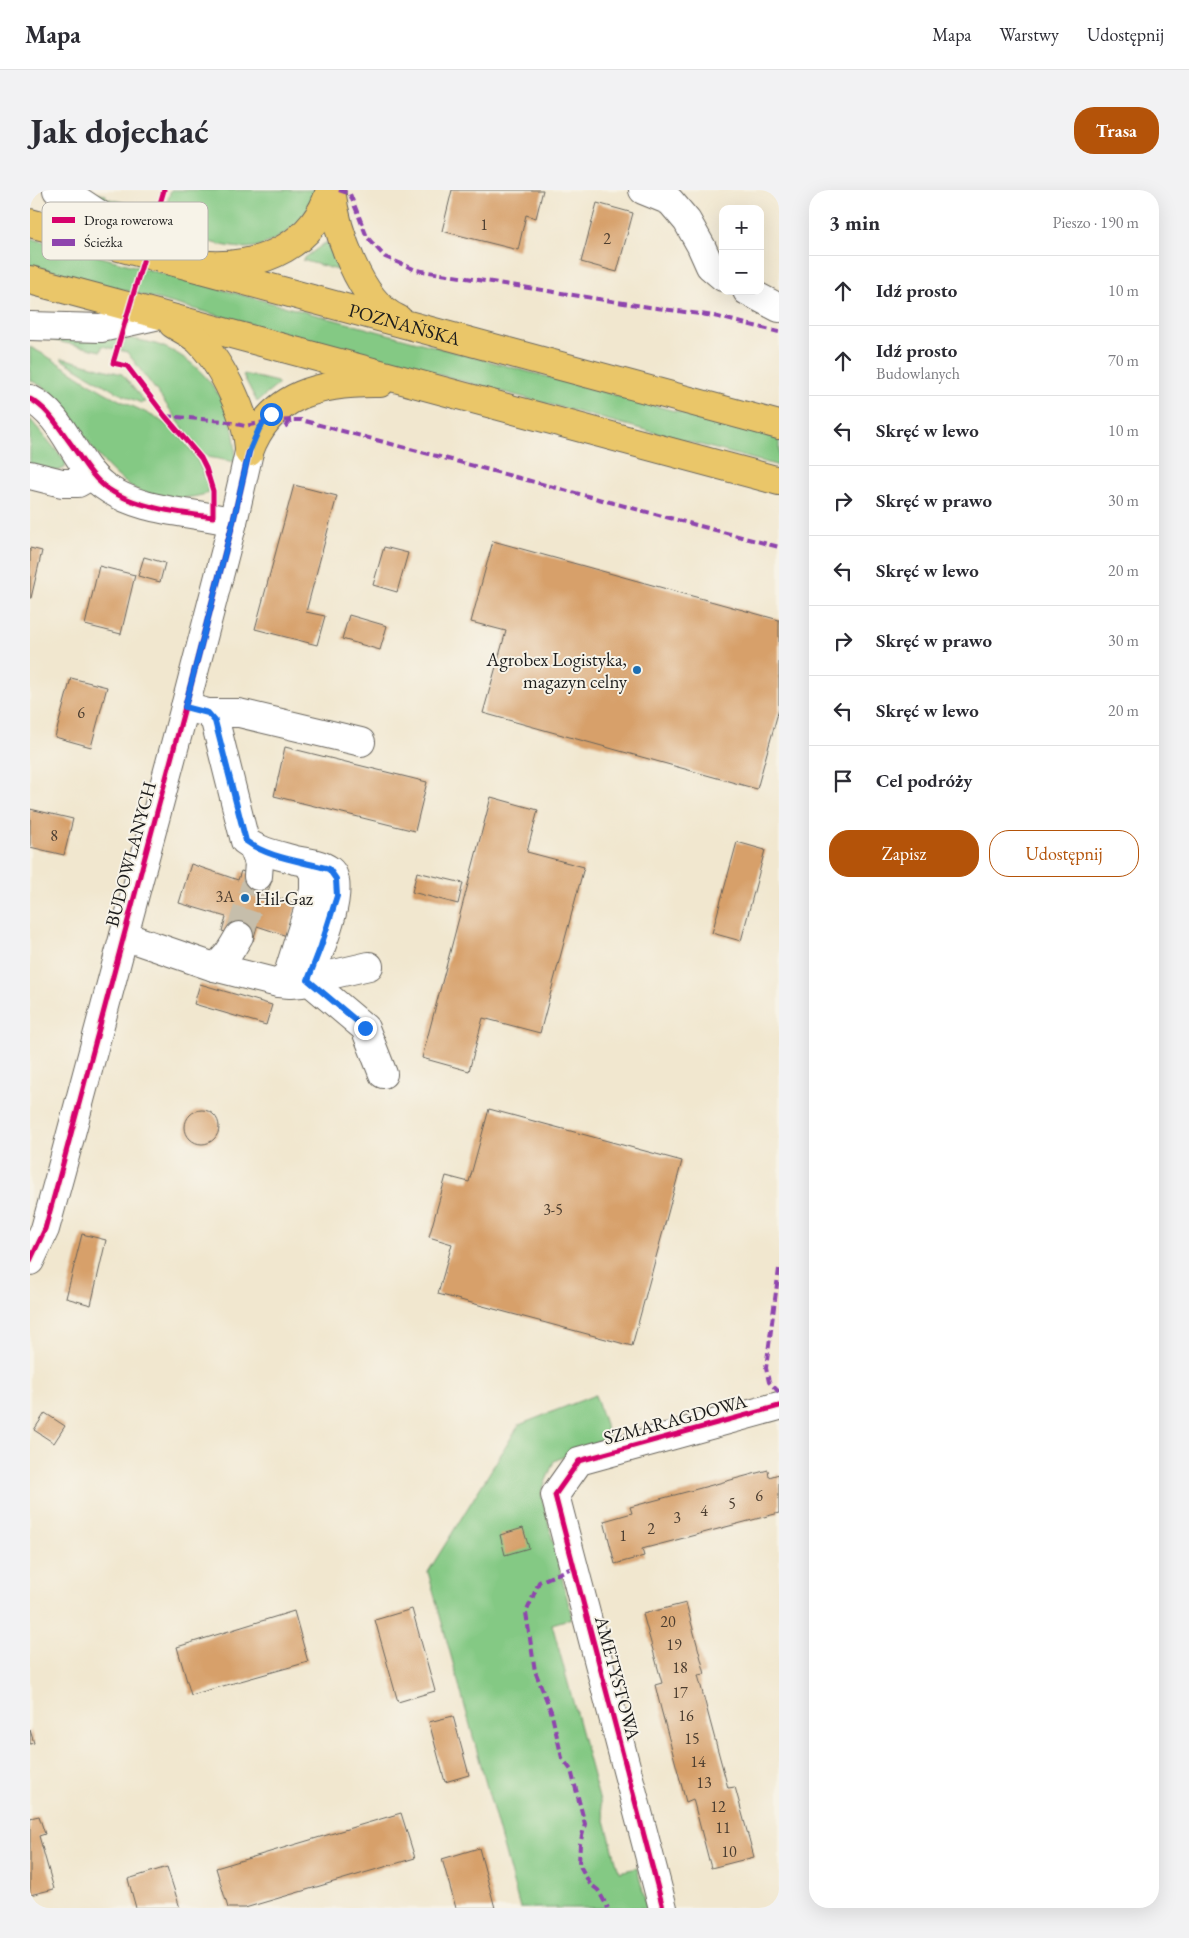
<!DOCTYPE html>
<html lang="pl">
<head>
<meta charset="utf-8">
<style>
  body { margin:0; font-family:"EB Garamond",serif; background:#f2f2f3; color:#2b2b33 }
  .controls { position:absolute; right:15px; top:15px; display:grid; overflow:hidden; border-radius:10px; box-shadow:0 5px 20px #0002 }
  .controls button { width:45px; height:45px; display:grid; place-items:center; padding:0; border:0; border-bottom:1px solid #e1e1e2; background:#fff; color:#2b2b33; font:25px sans-serif }
  .stop { position:absolute; width:15px; height:15px; margin:-11px; border:4px solid #1a73e8; border-radius:50%; background:#fff }
  .stop.end { background:#1a73e8; border-color:#fff; box-shadow:0 1px 5px #0008 }
  .list { margin:0; padding:0; list-style:none }
  h2 { display:flex; justify-content:space-between; align-items:center; height:65px; margin:0; padding:0 20px; font-size:21px }
  h2 small { font-size:16px; font-weight:400; color:#7c7c81 }
  .list li { display:grid; grid-template-columns:32px 1fr auto; gap:15px; align-items:center; box-sizing:border-box; height:70px; padding:0 20px; border-top:1px solid #e1e1e2 }
  .list b { display:block; font-size:19px; white-space:nowrap }
  .list p { margin:0; font-size:16px; white-space:nowrap; color:#7c7c81 }
  .list em { font-size:16px; font-style:normal; color:#7c7c81 }
  .actions { display:flex; gap:10px; padding:15px 20px }
  .actions a { flex:1; padding:11px 0; border:1px solid #b45309; border-radius:20px; text-align:center; font-size:18px; color:#b45309 }
  .actions .main { background:#b45309; color:#fff }
  .icon { flex:none; width:28px; height:28px; fill:none; stroke:currentColor; stroke-width:2; stroke-linecap:round; stroke-linejoin:round }
  .map { position:relative; flex:none; width:749px; height:1718px; overflow:hidden; border-radius:20px }
  header { display:flex; align-items:center; gap:30px; box-sizing:border-box; height:70px; padding:0 25px; background:#fff; border-bottom:1px solid #e1e1e2 }
  header strong { font-size:24px }
  nav { display:flex; gap:28px; margin-inline-start:auto; font-size:18px }
  .intro { display:flex; align-items:center; justify-content:space-between; box-sizing:border-box; height:120px; padding:0 30px }
  h1 { margin:0; font-size:35px }
  .button { padding:12px 22px; border-radius:20px; background:#b45309; color:#fff; font-size:18px; font-weight:700 }
  main { display:flex; gap:30px; padding:0 30px }
  aside { flex:1; background:#fff; border-radius:20px; box-shadow:0 5px 20px #0002 }
  .map>svg:first-child { display:block }
  .green { fill:#84c984; stroke:#507250 }
  .building { fill:#d7a06a }
  .lines { fill:none; stroke-linecap:round; stroke-linejoin:round }
  .minor-tunnel { stroke:#c6beab; stroke-width:28; stroke-dasharray:28 14; stroke-linecap:butt }
  .minor-casing { stroke:#67635b; stroke-width:30 }
  .major-casing { stroke:#67635b; stroke-width:30 }
  .minor { stroke:#fff; stroke-width:28 }
  .major { stroke:#eac669; stroke-width:28 }
  .quiet { stroke:#8e44ad; stroke-width:4; stroke-dasharray:8 4; stroke-linecap:butt }
  .cycleway-casing { stroke:#f7f3e8; stroke-width:8 }
  .cycleway { stroke:#d6006c; stroke-width:5 }
  .route { stroke:#1a73e8; stroke-width:6 }
  .poi-dot { fill:#1f6fb2; stroke:#f7f3e8; stroke-width:2 }
  .labels { text-anchor:middle; stroke-width:4; stroke-linejoin:round; paint-order:stroke }
  .number-label { font-size:16px; fill:#4b3d30 }
  .street-label { font-size:19px; fill:#1c1c1c; stroke:#f7f3e8 }
  .poi-label { font-size:19px; fill:#1c1c1c; stroke:#f7f3e8; text-anchor:end }
  .key { fill:#f7f3e8; stroke:#b5b2ab; stroke-width:1 }
  .key-label { font-size:14px; fill:#1c1c1c }
</style>
</head>
<body>
<header>
<strong>Mapa</strong>
<nav><a>Mapa</a><a>Warstwy</a><a>Udostępnij</a></nav>
</header>
<div class="intro"><h1>Jak dojechać</h1><a class="button">Trasa</a></div>
<main>
<div class="map">
<svg width="749" height="1718" viewBox="0 0 749 1718">
  <rect width="100%" height="100%" fill="#f7f3e8"/>
  <filter id="ink" filterUnits="userSpaceOnUse"><feTurbulence type="fractalNoise" baseFrequency=".02" numOctaves="2"/><feDisplacementMap in="SourceGraphic" scale="10" xChannelSelector="R" yChannelSelector="G"/><feConvolveMatrix kernelMatrix="1 2 1 2 8 2 1 2 1" color-interpolation-filters="sRGB"/></filter>
  <filter id="wash" filterUnits="userSpaceOnUse"><feTurbulence type="fractalNoise" baseFrequency=".0096" numOctaves="4" result="noise"/><feDisplacementMap in="SourceGraphic" scale="20" xChannelSelector="R" yChannelSelector="G"/><feGaussianBlur stdDeviation="1.12" result="paint"/><feColorMatrix in="noise" values="0 0 0 0 0 0 0 0 0 0 0 0 0 0 0 0 0 1.4 0 .05"/><feComposite in="paint" operator="in"/></filter>
  <g filter="url(#wash)">
    <rect width="100%" height="100%" fill="#f1e7cf"/>
    <!-- green -->
    <g class="green">
      <path d="M43 0 76 5V8L134 23 141 0H287C277 28 254 50 225 57 209 60 191 55 176 51 130 38 87 19 43 0Z"/>
      <polygon points="0,48 749,249 749,276 0,75"/>
      <polygon points="295,53 297,53 311,77 311,81 272,70"/>
      <path d="M0 145C38 146 81 143 118 152 171 164 210 219 205 272L178 267 171 263 128 203 97 162 72 156 71 161Z"/>
      <path d="M0 157C26 170 51 189 76 203 93 213 111 219 128 229 155 245 173 273 179 303 163 308 150 309 133 306 127 306 120 305 114 303 75 287 53 242 29 209L17 199 0 190Z"/>
      <polygon points="32,168 92,184 115,212 111,213 86,202 32,170"/>
      <polygon points="214,184 247,192 249,194 227,212 213,185"/>
      <polygon points="0,229 36,272 35,278 27,281 0,274"/>
      <polygon points="565,1205 579,1246 524,1271 511,1303 542,1428 522,1434 589,1682 607,1678 617,1718 490,1718 398,1382 489,1235"/>
    </g>
    <g id="blocks">
      <!-- building -->
      <g class="building">
        <polygon points="422,0 513,0 506,28 496,25 488,60 412,41"/>
        <polygon points="567,13 603,23 587,82 551,72"/>
        <polygon points="264,295 307,306 276,422 295,426 287,455 225,439"/>
        <polygon points="463,351 749,430 749,519 727,599 453,523 476,441 441,432"/>
        <polygon points="354,357 378,363 367,402 343,395"/>
        <polygon points="0,358 12,361 1,408 0,408"/>
        <polygon points="114,367 135,373 130,392 108,386"/>
        <polygon points="69,376 105,385 91,444 55,435"/>
        <polygon points="319,425 357,436 350,460 312,449"/>
        <polygon points="41,488 77,497 61,557 25,547"/>
        <polygon points="255,557 397,592 385,641 244,606"/>
        <polygon points="461,607 508,620 497,662 554,677 510,843 453,828 439,881 392,868"/>
        <polygon points="0,619 43,629 34,665 0,657"/>
        <polygon points="707,652 735,660 711,751 682,743"/>
        <polygon points="161,674 208,690 211,681 242,690 237,704 267,714 257,746 227,736 223,751 192,741 196,727 149,713"/>
        <polygon points="387,682 433,693 428,714 382,702"/>
        <polygon points="170,794 242,815 236,835 164,814"/>
        <polygon points="459,919 652,971 602,1156 408,1104 422,1054 399,1047 416,986 439,992"/>
        <circle cx="172" cy="937" r="17"/>
        <polygon points="52,1044 76,1050 61,1115 36,1108"/>
        <polygon points="15,1223 35,1236 24,1253 4,1240"/>
        <polygon points="738,1280 739,1287 749,1284 749,1323 612,1359 614,1366 585,1374 574,1331 602,1323 600,1317"/>
        <polygon points="493,1338 499,1358 475,1365 470,1345"/>
        <polygon points="656,1413 675,1484 668,1485 680,1531 698,1598 705,1597 724,1667 681,1678 663,1609 656,1612 631,1519 625,1495 632,1493 613,1424"/>
        <polygon points="382,1419 405,1501 368,1512 345,1430"/>
        <polygon points="264,1421 278,1472 161,1505 147,1457"/>
        <polygon points="423,1526 439,1585 415,1592 399,1532"/>
        <polygon points="0,1540 4,1553 0,1554"/>
        <polygon points="371,1623 385,1668 215,1718 198,1718 186,1678"/>
        <polygon points="9,1626 15,1644 9,1646 24,1699 0,1705 0,1628"/>
        <polygon points="449,1658 465,1718 426,1718 412,1669"/>
        <polygon points="137,1677 150,1718 106,1718 98,1689"/>
      </g>
    </g>
  </g>
  <g filter="url(#ink)">
    <use href="#blocks" fill-opacity="0" stroke="#67635b" stroke-width="1"/>
    <g class="lines">
      <!-- minor-tunnel -->
      <polyline class="minor-tunnel" points="209,746 228,686"/>
      <!-- minor casing -->
      <g class="minor-casing">
        <g id="minor">
          <polyline points="27,0 49,11 133,67"/>
          <polyline points="613,0 640,11 657,31 671,56 680,76 693,87"/>
          <polyline points="717,101 749,118"/>
          <polyline points="0,136 71,138 129,125"/>
          <path d="M0 209C35 226 44 274 74 296 111 323 161 321 203 332"/>
          <polyline points="0,285 32,293 48,293 62,285"/>
          <polyline points="178,523 209,523 331,552"/>
          <polyline points="223,657 229,673 228,686"/>
          <path d="M94 746 184 777 248 793 260 794 272 793 278 790C286 770 321 692 298 679 290 673 275 672 265 670 248 665 230 662 215 651L185 531 178 523 155 517"/>
          <path d="M184 777C196 770 202 758 209 746"/>
          <polyline points="278,790 335,838 353,884"/>
          <polyline points="278,790 339,776"/>
          <polyline points="248,793 258,784 284,701 284,684 278,673"/>
          <polyline points="0,1071 15,1039 31,981 155,517 203,332 219,262"/>
          <polyline points="633,1718 525,1305 549,1271 749,1216"/>
        </g>
      </g>
      <!-- major casing -->
      <g class="major-casing">
        <g id="major">
          <path d="M301 0C306 39 329 112 368 129"/>
          <path id="s1" d="M0 33 749 235"/>
          <path d="M180 75C233 77 285 54 300 0"/>
          <polyline points="0,90 749,291"/>
          <path d="M143 134C151 139 162 144 169 151 192 174 219 229 219 262"/>
          <path d="M219 262C240 203 293 192 350 193"/>
        </g>
      </g>
      <!-- minor -->
      <use href="#minor" class="minor"/>
      <!-- major -->
      <use href="#major" class="major"/>
      <!-- quiet -->
      <g class="quiet">
        <polyline points="309,0 320,4 337,47 355,67 386,80 619,117 684,126 749,142"/>
        <polyline points="135,226 193,231 215,236 234,232 261,230"/>
        <polyline points="255,237 261,230 271,230 749,357"/>
        <polyline points="749,1079 736,1178 739,1192 749,1202"/>
        <polyline points="544,1377 509,1392 496,1423 505,1481 521,1521 532,1568 541,1580 555,1634 550,1654 549,1674 560,1694 568,1700 578,1718"/>
      </g>
      <!-- cycleway casing -->
      <g class="cycleway-casing">
        <g id="cycleway">
          <path d="M0 209C18 218 29 238 41 254 51 268 60 285 74 296 101 317 149 323 183 327V301L176 278 171 268 135 226 97 176 83 173 134 0"/>
          <polyline points="0,1071 15,1039 31,981 155,517 203,332 219,262"/>
          <polyline points="633,1718 525,1305 549,1271 749,1216"/>
        </g>
      </g>
      <!-- cycleway -->
      <use href="#cycleway" class="cycleway"/>
    </g>
  </g>
  <g class="lines" filter="url(#ink)">
    <!-- route -->
    <path class="route" d="M241 224 229 239 219 262 203 332 155 517 178 523 185 531 216 651C238 668 272 671 299 679L306 689 307 706 291 756 278 790 335 838"/>
  </g>
  <!-- markers -->
  <g class="poi-dot">
    <circle cx="607" cy="480" r="5"/>
    <circle cx="215" cy="708" r="5"/>
  </g>
  <g class="labels">
    <!-- number labels -->
    <g class="number-label">
      <text x="454" y="40">1</text>
      <text x="577" y="54">2</text>
      <text x="51" y="528">6</text>
      <text x="24" y="651">8</text>
      <text x="195" y="712">3A</text>
      <text x="523" y="1025">3-5</text>
      <text x="729" y="1311">6</text>
      <text x="702" y="1319">5</text>
      <text x="674" y="1326">4</text>
      <text x="647" y="1333">3</text>
      <text x="621" y="1344">2</text>
      <text x="593" y="1351">1</text>
      <text x="638" y="1437">20</text>
      <text x="644" y="1460">19</text>
      <text x="650" y="1483">18</text>
      <text x="650" y="1508">17</text>
      <text x="656" y="1531">16</text>
      <text x="662" y="1554">15</text>
      <text x="668" y="1577">14</text>
      <text x="674" y="1598">13</text>
      <text x="688" y="1622">12</text>
      <text x="693" y="1643">11</text>
      <text x="699" y="1667">10</text>
    </g>
    <!-- street labels -->
    <g class="street-label">
      <text dy="7" stroke="none"><textPath href="#s1" startOffset="388">POZNAŃSKA</textPath></text>
      <text transform="translate(100 664) rotate(-75)" y="7">BUDOWLANYCH</text>
      <text transform="translate(645 1229) rotate(-15)" y="7">SZMARAGDOWA</text>
      <text transform="translate(588 1488) rotate(75)" y="7">AMETYSTOWA</text>
    </g>
    <!-- poi labels -->
    <g class="poi-label">
      <text x="597" y="476">Agrobex Logistyka,<tspan x="597" dy="22">magazyn celny</tspan></text>
      <text x="225" y="715" text-anchor="start">Hil-Gaz</text>
    </g>
  </g>
  <!-- legend -->
  <rect x="12" y="12" width="166" height="58" rx="8" class="key"/>
  <rect x="22" y="27" width="23" height="6" fill="#d6006c"/>
  <rect x="22" y="49" width="23" height="7" fill="#8e44ad"/>
  <g class="key-label">
    <text x="54" y="35">Droga rowerowa</text>
    <text x="54" y="57">Ścieżka</text>
  </g>
</svg>
<div class="controls">
<button>+</button>
<button>−</button>
</div>
<div class="stop" style="left:241px;top:224px"></div>
<div class="stop end" style="left:335px;top:838px"></div>
</div>
<aside>
<h2>3 min<small>Pieszo · 190 m</small></h2>
<ul class="list">
<li><svg class="icon" aria-label="ahead" viewBox="0 0 24 24"><path d="M12 20V5M6 11l6-6 6 6"/></svg><div><b>Idź prosto</b></div><em>10 m</em></li>
<li><svg class="icon" aria-label="ahead" viewBox="0 0 24 24"><path d="M12 20V5M6 11l6-6 6 6"/></svg><div><b>Idź prosto</b><p>Budowlanych</p></div><em>70 m</em></li>
<li><svg class="icon" aria-label="left" viewBox="0 0 24 24"><path d="M17 20v-9H6M10 6l-5 5 5 5"/></svg><div><b>Skręć w lewo</b></div><em>10 m</em></li>
<li><svg class="icon" aria-label="right" viewBox="0 0 24 24"><path d="M7 20v-9h11M14 6l5 5-5 5"/></svg><div><b>Skręć w prawo</b></div><em>30 m</em></li>
<li><svg class="icon" aria-label="left" viewBox="0 0 24 24"><path d="M17 20v-9H6M10 6l-5 5 5 5"/></svg><div><b>Skręć w lewo</b></div><em>20 m</em></li>
<li><svg class="icon" aria-label="right" viewBox="0 0 24 24"><path d="M7 20v-9h11M14 6l5 5-5 5"/></svg><div><b>Skręć w prawo</b></div><em>30 m</em></li>
<li><svg class="icon" aria-label="left" viewBox="0 0 24 24"><path d="M17 20v-9H6M10 6l-5 5 5 5"/></svg><div><b>Skręć w lewo</b></div><em>20 m</em></li>
<li><svg class="icon" aria-label="arrive" viewBox="0 0 24 24"><path d="M6 21V4h12l-3 4 3 4H6"/></svg><div><b>Cel podróży</b></div></li>
</ul>
<div class="actions"><a class="main">Zapisz</a><a>Udostępnij</a></div>
</aside>
</main>
</body>
</html>
